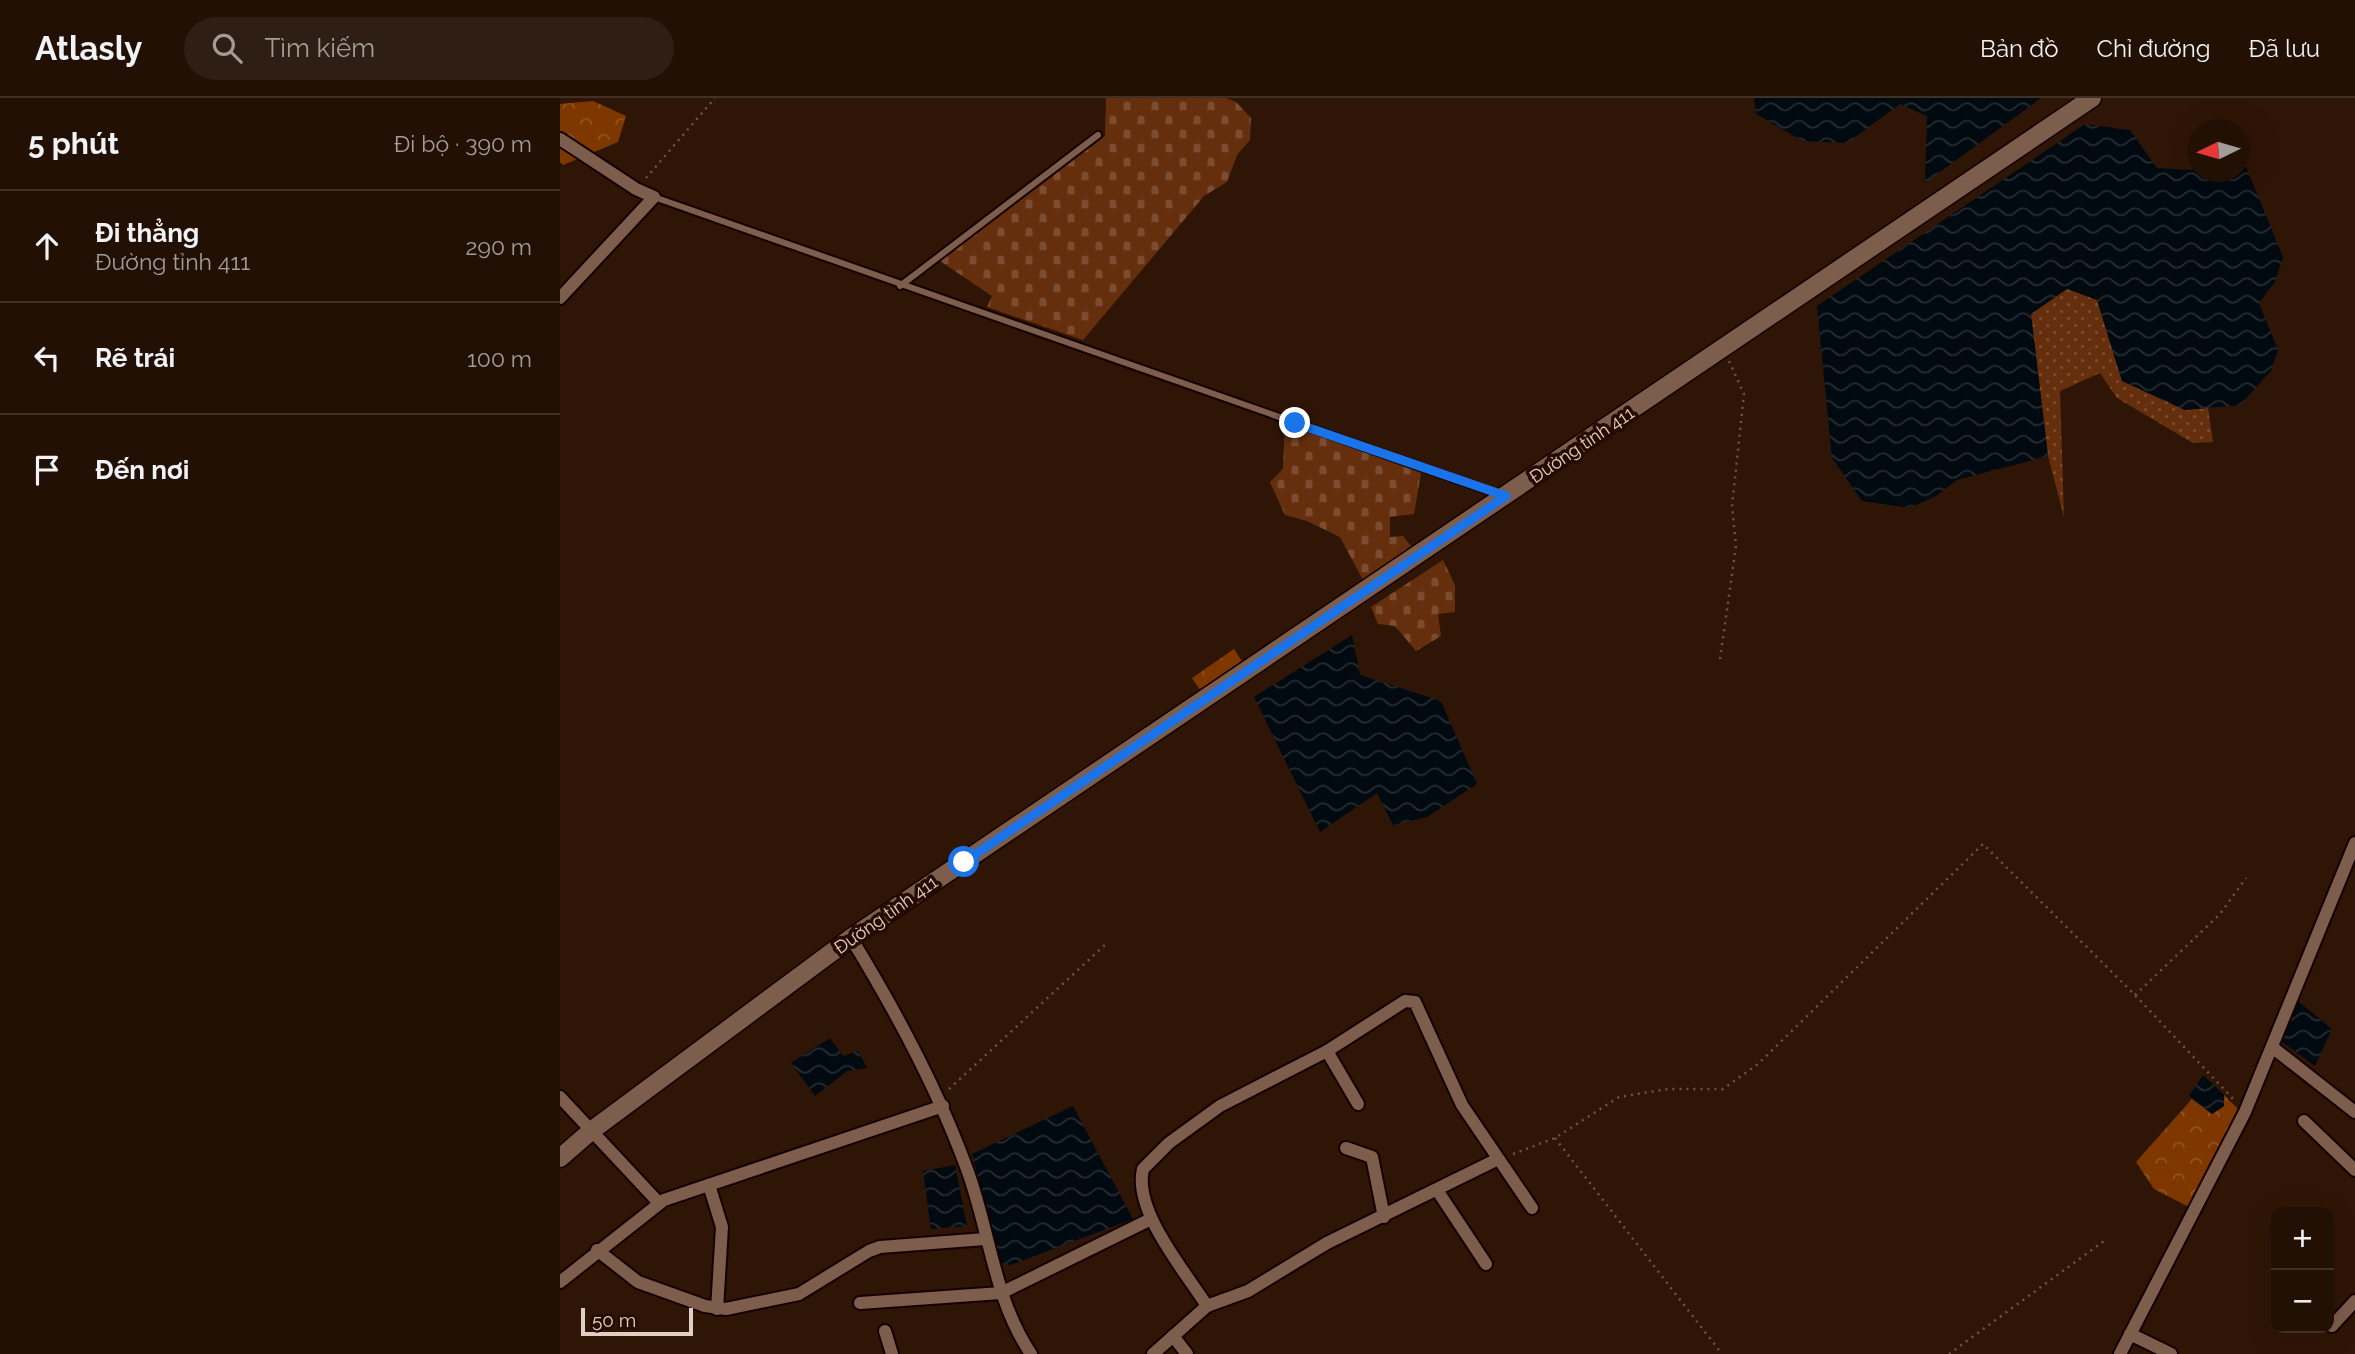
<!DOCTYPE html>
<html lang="vi">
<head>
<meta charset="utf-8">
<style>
  body { margin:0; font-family:Raleway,sans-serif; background:#2f1e13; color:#f1f3f6 }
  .controls { position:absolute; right:21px; bottom:21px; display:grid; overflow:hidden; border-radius:14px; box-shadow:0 7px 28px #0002 }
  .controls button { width:63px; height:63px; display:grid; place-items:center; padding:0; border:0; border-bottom:2px solid #403026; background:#231004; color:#f1f3f6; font:35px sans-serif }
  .compass { position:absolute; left:1627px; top:21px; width:63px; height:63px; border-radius:50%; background:#231004; box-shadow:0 7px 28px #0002; rotate:265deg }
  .scale { position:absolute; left:21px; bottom:18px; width:112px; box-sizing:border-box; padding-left:7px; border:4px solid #e1cfc5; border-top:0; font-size:19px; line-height:24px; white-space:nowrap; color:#e1cfc5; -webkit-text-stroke:5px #250b00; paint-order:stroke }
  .stop { position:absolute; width:21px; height:21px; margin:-16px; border:5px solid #1a73e8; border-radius:50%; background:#fff }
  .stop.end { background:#1a73e8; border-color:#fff; box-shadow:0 2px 7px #0008 }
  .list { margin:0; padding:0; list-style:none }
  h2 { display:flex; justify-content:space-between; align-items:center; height:91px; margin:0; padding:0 28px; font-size:30px }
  h2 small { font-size:23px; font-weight:400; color:#a39d9a }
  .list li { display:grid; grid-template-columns:46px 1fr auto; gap:21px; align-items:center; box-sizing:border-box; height:112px; padding:0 28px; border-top:2px solid #403026 }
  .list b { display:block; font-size:26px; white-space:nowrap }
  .list p { margin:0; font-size:23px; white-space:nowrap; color:#a39d9a }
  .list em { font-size:23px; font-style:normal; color:#a39d9a }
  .icon { flex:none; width:38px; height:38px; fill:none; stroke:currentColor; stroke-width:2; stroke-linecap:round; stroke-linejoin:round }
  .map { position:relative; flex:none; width:1795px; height:1256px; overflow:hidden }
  header { display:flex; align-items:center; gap:42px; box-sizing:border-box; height:98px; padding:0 35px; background:#231004; border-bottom:2px solid #403026 }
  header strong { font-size:33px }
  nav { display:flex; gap:38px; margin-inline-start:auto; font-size:24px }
  .search { width:490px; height:63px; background:#2f1e13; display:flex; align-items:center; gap:18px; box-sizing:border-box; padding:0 24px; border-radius:38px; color:#a39d9a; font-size:26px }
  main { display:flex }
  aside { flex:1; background:#231004 }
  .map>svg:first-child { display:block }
  .grass { fill:url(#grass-dots) }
  .forest { fill:url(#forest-crowns) }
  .cemetery { fill:url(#cemetery-stones) }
  .water { fill:url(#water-waves) }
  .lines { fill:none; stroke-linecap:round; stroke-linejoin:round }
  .lane-casing { stroke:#160100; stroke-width:10 }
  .street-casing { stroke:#160100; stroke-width:16 }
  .secondary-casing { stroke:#160100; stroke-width:21 }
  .path { stroke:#6c5548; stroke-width:2.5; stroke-dasharray:2 5; stroke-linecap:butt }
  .lane { stroke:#7d5d4c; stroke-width:6 }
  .street { stroke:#7d5d4c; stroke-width:12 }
  .secondary { stroke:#7d5d4c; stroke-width:18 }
  .route { stroke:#1a73e8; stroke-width:9 }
  .labels { text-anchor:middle; stroke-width:7; stroke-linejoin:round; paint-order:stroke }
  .street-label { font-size:18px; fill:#e1cfc5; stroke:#250b00 }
</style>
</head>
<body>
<header>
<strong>Atlasly</strong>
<div class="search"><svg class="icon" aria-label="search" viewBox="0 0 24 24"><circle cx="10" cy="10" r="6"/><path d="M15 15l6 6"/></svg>Tìm kiếm</div>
<nav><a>Bản đồ</a><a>Chỉ đường</a><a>Đã lưu</a></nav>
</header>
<main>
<aside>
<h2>5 phút<small>Đi bộ · 390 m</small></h2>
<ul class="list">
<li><svg class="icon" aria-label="ahead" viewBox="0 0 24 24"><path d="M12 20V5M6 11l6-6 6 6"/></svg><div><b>Đi thẳng</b><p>Đường tỉnh 411</p></div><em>290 m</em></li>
<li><svg class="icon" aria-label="left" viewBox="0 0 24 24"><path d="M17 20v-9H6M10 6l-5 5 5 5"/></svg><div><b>Rẽ trái</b></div><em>100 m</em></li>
<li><svg class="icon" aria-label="arrive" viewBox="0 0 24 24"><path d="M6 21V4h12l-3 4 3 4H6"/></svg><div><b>Đến nơi</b></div></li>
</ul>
</aside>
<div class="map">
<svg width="1795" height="1256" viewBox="0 0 1795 1256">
  <defs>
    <pattern id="grass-dots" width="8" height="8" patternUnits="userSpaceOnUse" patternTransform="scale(1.75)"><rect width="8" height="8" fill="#652f0d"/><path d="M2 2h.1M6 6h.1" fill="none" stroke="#7b4c2f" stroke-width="1.8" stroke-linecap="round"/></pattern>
    <pattern id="forest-crowns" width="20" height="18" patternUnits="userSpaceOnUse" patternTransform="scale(1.75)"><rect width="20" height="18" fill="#7f3700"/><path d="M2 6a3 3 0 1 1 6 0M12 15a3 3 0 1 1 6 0" fill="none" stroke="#915324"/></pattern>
    <pattern id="cemetery-stones" width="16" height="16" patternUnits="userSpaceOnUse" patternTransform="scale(1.75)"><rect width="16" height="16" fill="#652f0d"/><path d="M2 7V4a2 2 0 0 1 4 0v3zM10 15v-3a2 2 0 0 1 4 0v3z" fill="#7b4c2f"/></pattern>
    <pattern id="water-waves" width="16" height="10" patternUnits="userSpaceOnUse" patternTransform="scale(1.75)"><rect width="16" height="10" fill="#010a10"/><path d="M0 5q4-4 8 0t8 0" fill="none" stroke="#262d31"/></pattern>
  </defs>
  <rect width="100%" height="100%" fill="#2f1506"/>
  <!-- grass -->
  <polygon class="grass" points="1507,190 1537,202 1562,283 1625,312 1648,310 1653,344 1633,345 1557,300 1540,275 1500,293 1504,419 1488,358 1471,216"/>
  <!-- forest -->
  <g class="forest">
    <polygon points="33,3 66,18 58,44 3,67 0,64 0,6"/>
    <polygon points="674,551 683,565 641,593 632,580"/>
    <polygon points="1664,997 1681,1014 1631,1110 1594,1091 1576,1064 1632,1001 1652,1016 1664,1008"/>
  </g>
  <!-- cemetery -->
  <g class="cemetery">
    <polygon points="546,0 666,0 676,4 691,20 690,42 677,57 667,84 644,98 523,242 427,209 432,198 380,163 545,38"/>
    <polygon points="725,326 861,375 854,416 830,419 830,439 843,438 851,448 804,484 780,439 747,423 725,417 710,384 723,371"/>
    <polygon points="883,462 895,487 895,514 878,516 881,538 856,553 835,528 818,526 811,509"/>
  </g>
  <!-- water -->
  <g class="water">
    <polygon points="1194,0 1481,0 1365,85 1367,18 1340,6 1287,45 1243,43 1196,16"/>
    <polygon points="1525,26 1570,32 1597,70 1632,72 1637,66 1638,74 1680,74 1682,59 1723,159 1715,184 1699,205 1718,252 1711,273 1680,307 1625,312 1562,283 1537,202 1507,191 1471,216 1488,358 1397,382 1376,398 1350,410 1302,403 1272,360 1257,208"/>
    <polygon points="792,537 800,577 881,603 917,686 867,719 833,727 817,695 760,734 694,599"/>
    <polygon points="1738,903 1772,931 1755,968 1718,941"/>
    <polygon points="270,940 283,958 298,953 307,970 287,973 255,998 231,965"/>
    <polygon points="1643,977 1664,997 1664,1008 1652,1016 1629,998"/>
    <polygon points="513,1008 573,1121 451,1167 439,1164 412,1056"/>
    <polygon points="395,1067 407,1128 371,1131 363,1073"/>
  </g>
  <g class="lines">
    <!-- lane casing -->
    <g class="lane-casing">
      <g id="lane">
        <polyline points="94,99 941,397"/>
        <polyline points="340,188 538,37"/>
      </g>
    </g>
    <!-- street casing -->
    <g class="street-casing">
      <g id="street">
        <polyline points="0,41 76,91 94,99 0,200"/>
        <path d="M291 840C337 915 378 991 408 1074 430 1135 434 1201 471 1256"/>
        <polyline points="1712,949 1795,1014"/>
        <polyline points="767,953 798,1006"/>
        <polyline points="0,999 99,1105"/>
        <polyline points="1744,1023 1795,1072"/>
        <polyline points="786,1050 812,1059 824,1119"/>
        <polyline points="149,1087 162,1129 157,1211"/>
        <polyline points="877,1092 926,1166"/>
        <polyline points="37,1152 78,1184 145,1208 166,1211 239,1196 309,1153 320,1149 425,1141"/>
        <polyline points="0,1184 104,1102 383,1008"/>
        <polyline points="300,1205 441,1195 591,1121"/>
        <path d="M647 1208C625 1173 573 1113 583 1071L609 1045 660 1008 767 953 845 903 855 904 902 1007 972 1110"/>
        <polyline points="1772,1228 1795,1203"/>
        <polyline points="325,1233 332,1256"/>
        <polyline points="1570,1236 1611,1256"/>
        <polyline points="613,1238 627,1256"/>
        <polyline points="593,1256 647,1208 688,1193 767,1145 936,1062"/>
        <polyline points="1560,1256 1685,1014 1795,745"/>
      </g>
    </g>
    <!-- secondary casing -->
    <g class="secondary-casing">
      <polyline id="secondary" points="0,1060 31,1033 291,840 1532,0"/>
    </g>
    <!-- path -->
    <g class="path">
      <polyline points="86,80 155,0"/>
      <polyline points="1160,561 1176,448 1172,408 1184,296 1169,263"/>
      <polyline points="1575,897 1660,816 1686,780"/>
      <polyline points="389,991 547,845"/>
      <polyline points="995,1040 1162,1256"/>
      <polyline points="953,1056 995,1040 1059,999 1108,991 1163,991 1198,966 1423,746 1575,897 1676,1004"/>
      <polyline points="1389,1256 1544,1143"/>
    </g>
    <!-- lane -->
    <use href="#lane" class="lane"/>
    <!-- street -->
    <use href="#street" class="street"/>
    <!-- secondary -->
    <use href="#secondary" class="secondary"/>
  </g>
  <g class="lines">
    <!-- route -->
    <polyline class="route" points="404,764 946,398 735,325"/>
  </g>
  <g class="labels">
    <!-- street labels -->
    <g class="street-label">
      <text transform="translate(1022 347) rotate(-34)" y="6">Đường tỉnh 411</text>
      <text transform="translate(326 817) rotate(-35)" y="6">Đường tỉnh 411</text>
    </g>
  </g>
</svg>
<div class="controls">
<button>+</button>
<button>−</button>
</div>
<svg class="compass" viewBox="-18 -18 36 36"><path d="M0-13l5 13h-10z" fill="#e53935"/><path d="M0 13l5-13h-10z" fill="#a39d9a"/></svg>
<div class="scale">50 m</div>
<div class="stop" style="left:404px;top:764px"></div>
<div class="stop end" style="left:735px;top:325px"></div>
</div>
</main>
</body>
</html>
